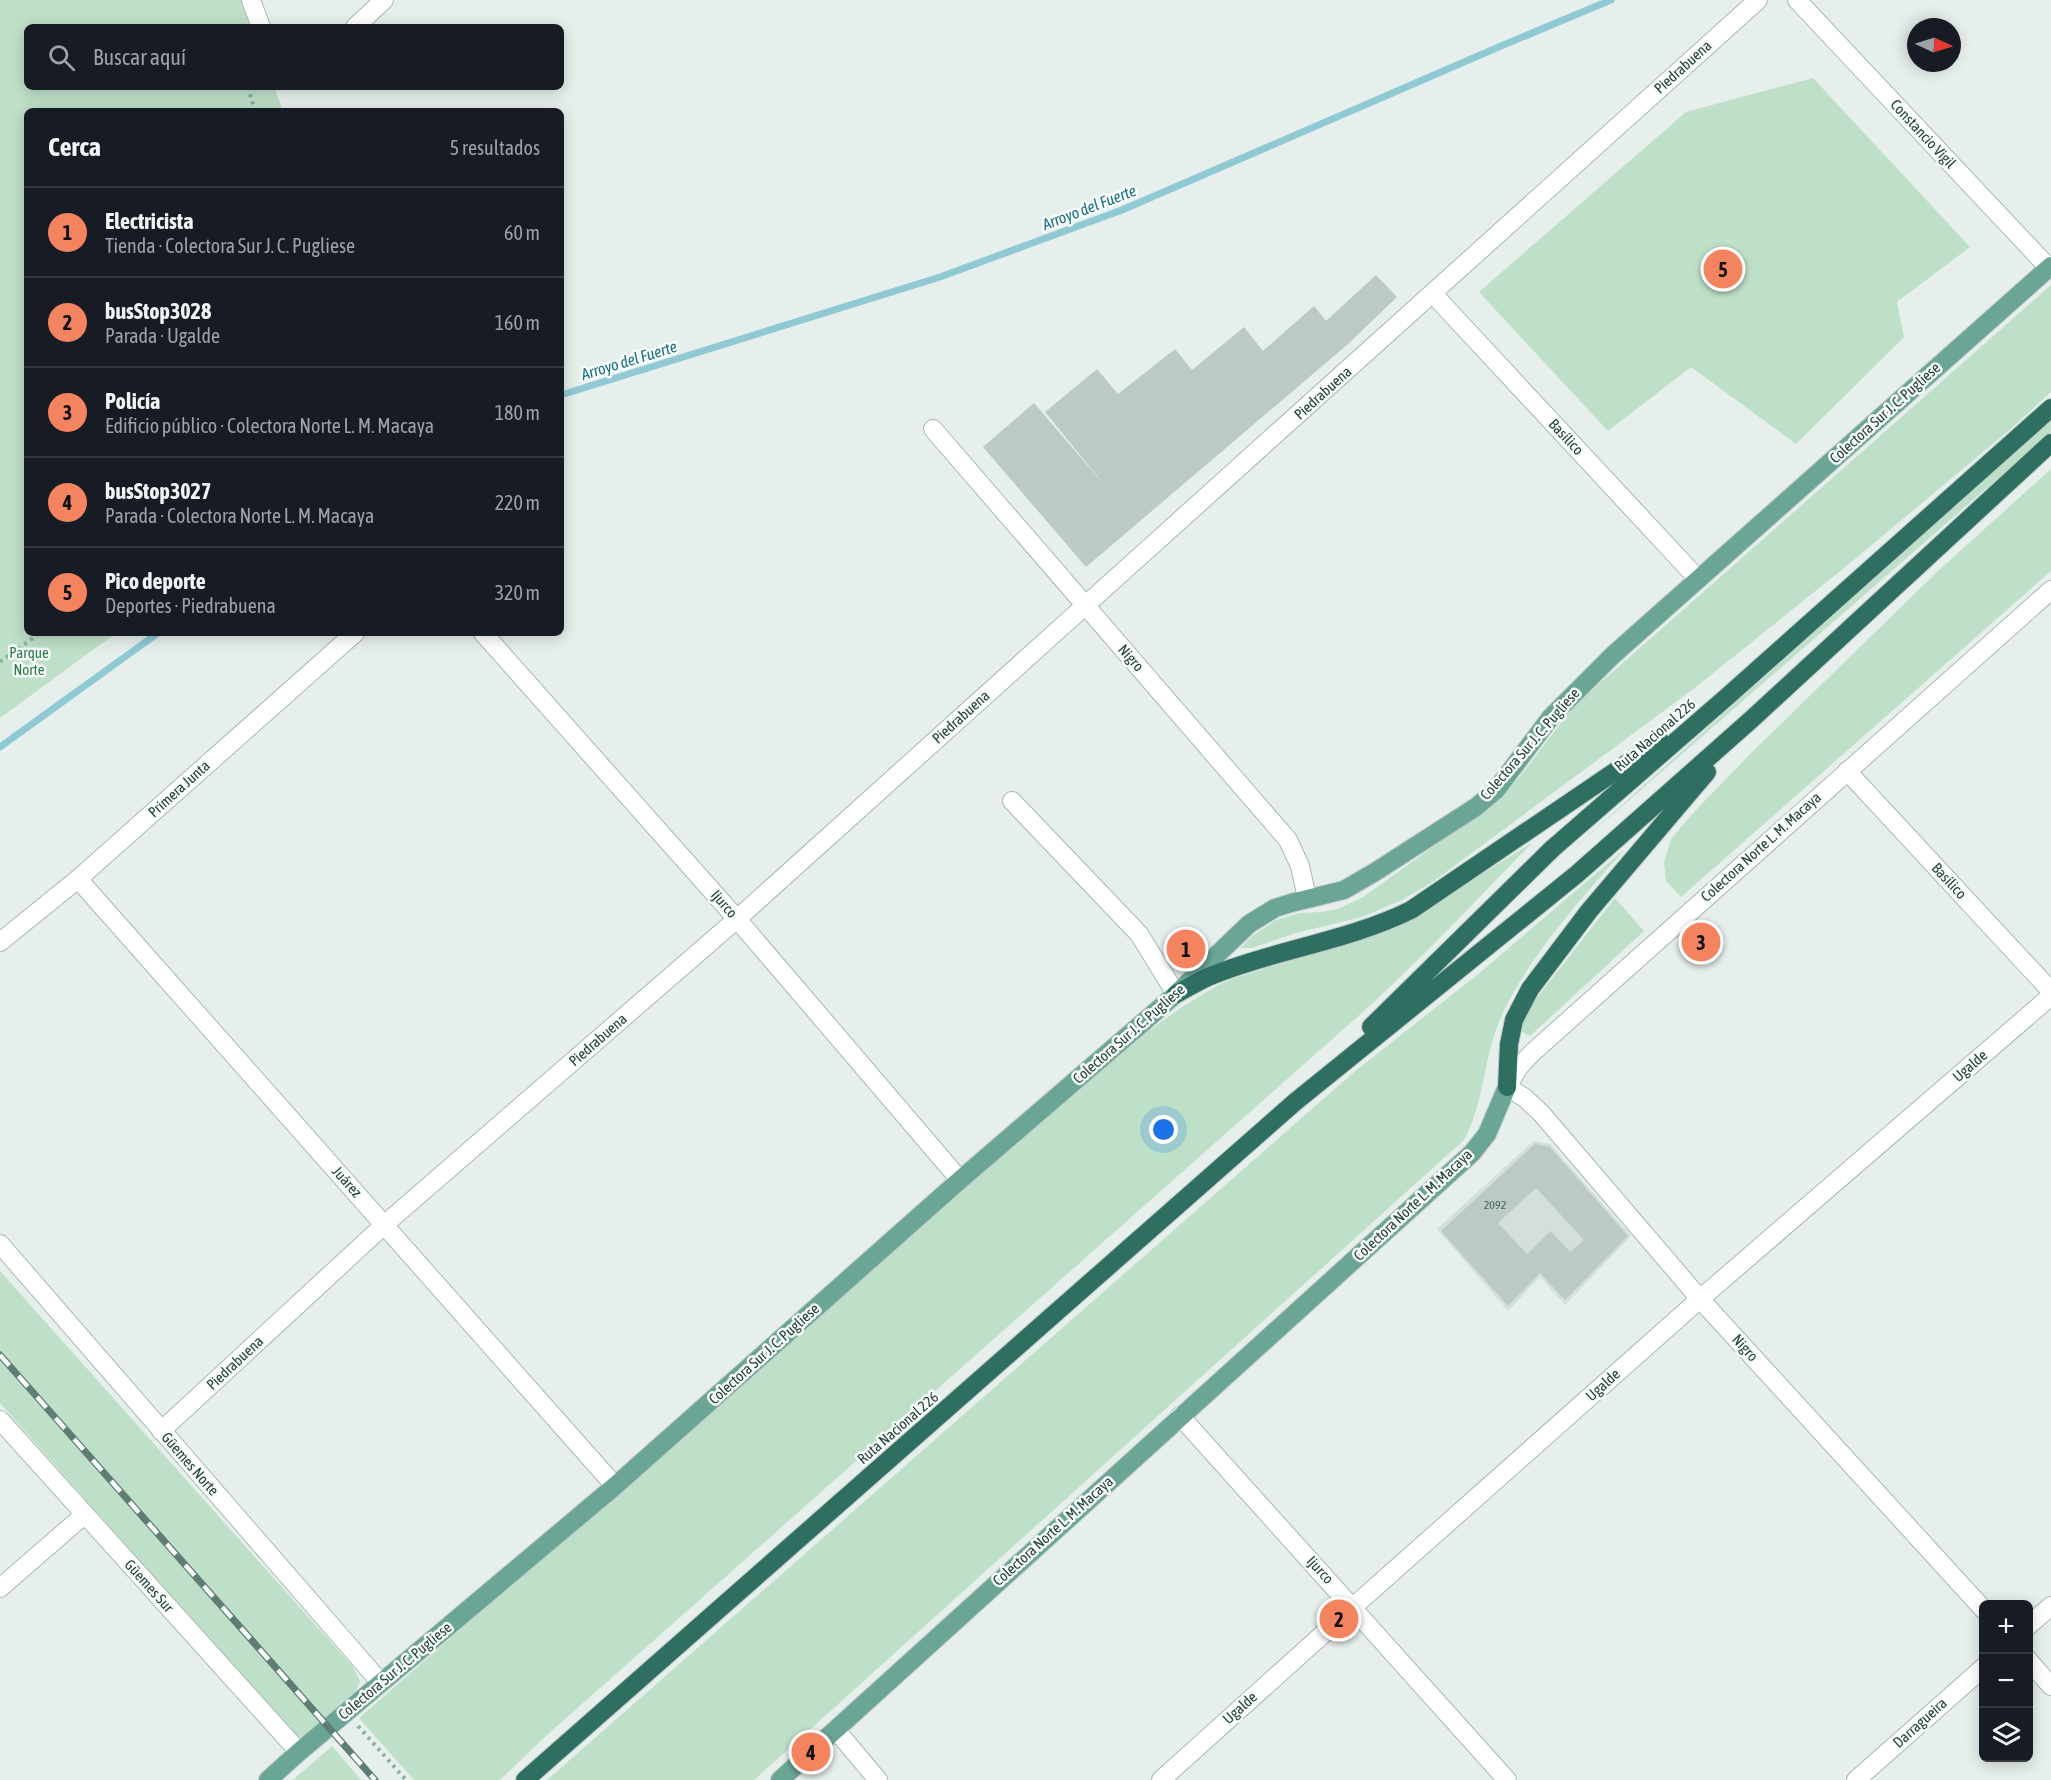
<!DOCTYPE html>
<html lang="es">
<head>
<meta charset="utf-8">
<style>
  body { margin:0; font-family:"Asap Condensed",sans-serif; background:#20242c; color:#f1f3f6 }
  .controls { position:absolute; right:18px; bottom:18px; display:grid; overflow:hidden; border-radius:9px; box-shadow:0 3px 15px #0003 }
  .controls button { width:54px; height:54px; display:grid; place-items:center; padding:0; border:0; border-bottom:2px solid #363941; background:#171b24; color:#f1f3f6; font:30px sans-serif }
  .compass { position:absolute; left:1907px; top:18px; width:54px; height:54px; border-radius:50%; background:#171b24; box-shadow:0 3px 15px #0003; rotate:94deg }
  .you { position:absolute; left:1164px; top:1130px; width:21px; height:21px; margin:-15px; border:4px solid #fff; border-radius:50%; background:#1a73e8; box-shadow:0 0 0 9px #1a73e833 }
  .badge { display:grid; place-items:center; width:39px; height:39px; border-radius:50%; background:#f4845f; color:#111; font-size:20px; font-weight:700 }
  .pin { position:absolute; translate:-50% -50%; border:3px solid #fff; box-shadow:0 2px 6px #0006 }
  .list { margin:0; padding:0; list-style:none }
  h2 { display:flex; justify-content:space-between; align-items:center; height:78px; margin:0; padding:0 24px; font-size:26px }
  h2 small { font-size:20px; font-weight:400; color:#9ea1a6 }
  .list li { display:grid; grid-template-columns:39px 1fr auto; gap:18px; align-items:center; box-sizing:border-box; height:90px; padding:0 24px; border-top:2px solid #363941 }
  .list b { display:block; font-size:22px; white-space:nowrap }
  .list p { margin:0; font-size:20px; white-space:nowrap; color:#9ea1a6 }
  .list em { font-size:20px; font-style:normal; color:#9ea1a6 }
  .icon { flex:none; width:33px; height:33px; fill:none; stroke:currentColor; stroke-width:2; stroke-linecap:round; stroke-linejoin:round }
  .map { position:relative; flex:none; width:2051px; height:1780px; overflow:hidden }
  .search { position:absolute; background:#171b24; box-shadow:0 3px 15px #0003; left:24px; top:24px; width:540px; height:66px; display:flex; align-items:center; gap:15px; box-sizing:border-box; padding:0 21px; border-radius:9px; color:#9ea1a6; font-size:22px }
  .panel { position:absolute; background:#171b24; box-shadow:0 3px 15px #0003; left:24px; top:108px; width:540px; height:528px; border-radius:9px }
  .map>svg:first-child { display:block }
  .built { fill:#d4dfda }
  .green { fill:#bfe0c8 }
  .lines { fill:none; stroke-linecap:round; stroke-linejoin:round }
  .stream { stroke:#8ec9d4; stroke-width:7 }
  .building { fill:#bbcac4; fill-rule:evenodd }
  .minor-casing { stroke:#a8b8b2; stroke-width:20 }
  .major-casing { stroke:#c2cac8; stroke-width:20 }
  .highway-casing { stroke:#c2cac8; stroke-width:20 }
  .path { stroke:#86b3a5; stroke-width:4; stroke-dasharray:3 4.5; stroke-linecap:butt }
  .minor { stroke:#fff; stroke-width:18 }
  .major { stroke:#6aa596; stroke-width:18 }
  .highway { stroke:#2f6f62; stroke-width:18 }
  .rail-casing { stroke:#5f7d75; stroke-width:7 }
  .rail { stroke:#f7fbf9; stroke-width:4.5; stroke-dasharray:14; stroke-linecap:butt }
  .labels { text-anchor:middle; stroke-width:5; stroke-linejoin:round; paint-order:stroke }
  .number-label { font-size:12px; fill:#4a645c }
  .street-label { font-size:15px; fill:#24423a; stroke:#f7fbf9 }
  .park-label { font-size:15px; fill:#2d7a4b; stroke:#f7fbf9 }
  .water-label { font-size:16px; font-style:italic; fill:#1c6f80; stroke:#f7fbf9 }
</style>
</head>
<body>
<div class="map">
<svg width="2051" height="1780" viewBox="0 0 2051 1780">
  <rect width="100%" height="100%" fill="#e6efeb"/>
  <!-- built -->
  <polygon class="built" points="1533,1141 1550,1144 1631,1236 1565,1305 1540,1277 1508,1311 1437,1229"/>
  <!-- green -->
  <g class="green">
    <polygon points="0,0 241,0 251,27 27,27 27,87 274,87 283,111 27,111 27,633 116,633 0,718"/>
    <polygon points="1813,78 1970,247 1897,302 1904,337 1796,444 1691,367 1608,431 1479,292 1686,112"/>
    <path d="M2051 285V392L2007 432 1849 564 1692 690 1434 881 1402 900 1362 917 1296 933 1253 948H1240L1252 936 1276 920 1300 913 1321 912 1338 909 1363 897 1500 799C1530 768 1552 730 1582 699Z"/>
    <polygon points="2051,420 2051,432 1565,856"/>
    <polygon points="2051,469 2051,571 1681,897 1666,881 1664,863 1671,839 1693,813 1754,750 1938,571"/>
    <polygon points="1533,842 1430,948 1373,1003 547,1735 500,1780 414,1780 359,1718 1134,1041 1182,1007 1220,984 1238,977 1397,927"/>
    <path d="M1626 848C1582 897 1524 962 1499 1022 1483 1060 1484 1104 1464 1140L754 1780H547L1354 1072 1477 975Z"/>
    <polygon points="1615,898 1644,931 1530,1036 1522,1032 1521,1024 1528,1009"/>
    <polygon points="0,1271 353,1667 360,1681 353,1699 310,1735 300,1737 290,1730 0,1403"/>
    <polygon points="332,1746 361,1780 293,1780"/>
  </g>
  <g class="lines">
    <!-- stream -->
    <g class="stream">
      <polyline points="561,395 940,277 1122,210 1501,46 1611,0"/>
      <polyline points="0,747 158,633"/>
    </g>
  </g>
  <!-- building -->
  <g class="building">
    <polygon points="1376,275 1397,297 1347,345 1086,567 983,447 1034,403 1106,487 1045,412 1097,369 1118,394 1175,349 1192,370 1244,327 1263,351 1314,306 1326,321"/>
    <path d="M1535 1144 1550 1147 1628 1236 1565 1300 1540 1273 1508 1306 1441 1231ZM1536 1188 1584 1240 1570 1252 1551 1231 1527 1254 1498 1223Z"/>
  </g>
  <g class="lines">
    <!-- minor casing -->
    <g class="minor-casing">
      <g id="minor">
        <polyline points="251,0 261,27"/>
        <polyline points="1797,0 2049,268"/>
        <polyline points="355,27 384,0"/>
        <polyline points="1433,294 1698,579"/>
        <polyline points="933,429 1288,840 1300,866 1307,898"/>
        <polyline points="483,633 737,919 960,1180"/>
        <polyline points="1847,771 2051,991"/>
        <polyline points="1012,801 1139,934 1176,994"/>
        <polyline points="78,879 615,1486"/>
        <polyline points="0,942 78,879 355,633"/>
        <polyline points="0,1244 381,1683"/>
        <polyline points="1180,1416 1507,1780"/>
        <polyline points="0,1420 299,1752"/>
        <polyline points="161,1431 384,1225 737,919 1758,0"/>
        <polyline points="0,1588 84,1515"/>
        <polyline points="1984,1610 1700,1299 1541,1113 1525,1098 1507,1087 1519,1067 1532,1053 2051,590"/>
        <polyline points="2028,1626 2051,1606"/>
        <polyline points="2028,1660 2051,1686"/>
        <polyline points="836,1730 878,1780"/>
        <polyline points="1161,1780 1353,1607 1700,1299 2051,996"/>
        <polyline points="1856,1780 1984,1667"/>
      </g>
    </g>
    <!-- major casing -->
    <g class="major-casing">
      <g id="major">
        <polyline points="268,1780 299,1752 615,1486 960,1180 1176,994 1249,924 1275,908 1291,903 1344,890 1375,872 1476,807 1496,790 1551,717 1613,655 2051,266"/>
        <polyline points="780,1780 1472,1153 1487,1134 1507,1087"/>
      </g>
    </g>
    <!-- highway casing -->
    <g class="highway-casing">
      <g id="highway">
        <path d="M1176 994C1188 988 1200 980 1213 975 1278 949 1348 941 1411 910L1660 741"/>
        <polyline points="1371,1027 1552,849 1729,695 2051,408"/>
        <polyline points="1507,1087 1509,1044 1514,1020 1530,989 1589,911 1707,772"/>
        <polyline points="525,1780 1295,1102 1577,874 1753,718 2051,443"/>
      </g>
    </g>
    <!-- path -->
    <g class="path">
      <polyline points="248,87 255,111"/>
      <polyline points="0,662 40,633"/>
      <polyline points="358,1726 406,1780"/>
    </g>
    <!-- minor -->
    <use href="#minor" class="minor"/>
    <!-- major -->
    <use href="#major" class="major"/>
    <!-- highway -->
    <use href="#highway" class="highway"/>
    <!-- rail casing -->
    <g class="rail-casing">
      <polyline id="rail" points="0,1355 375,1780"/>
    </g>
    <!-- rail -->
    <use href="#rail" class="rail"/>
  </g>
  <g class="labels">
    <!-- number labels -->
    <g class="number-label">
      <text x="1495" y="1209">2092</text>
    </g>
    <!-- street labels -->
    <g class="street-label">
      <text transform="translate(1683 67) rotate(-42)" y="5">Piedrabuena</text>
      <text transform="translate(1923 134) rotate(47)" y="5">Constancio Vigil</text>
      <text transform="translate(1323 393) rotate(-42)" y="5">Piedrabuena</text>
      <text transform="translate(1885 413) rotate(-42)" y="5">Colectora Sur J. C. Pugliese</text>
      <text transform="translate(1566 437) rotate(47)" y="5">Basílico</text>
      <text transform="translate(1131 658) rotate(49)" y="5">Nigro</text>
      <text transform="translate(961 717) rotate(-42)" y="5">Piedrabuena</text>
      <text transform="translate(1655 735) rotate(-41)" y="5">Ruta Nacional 226</text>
      <text transform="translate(1530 744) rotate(-49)" y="5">Colectora Sur J. C. Pugliese</text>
      <text transform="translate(179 789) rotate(-42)" y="5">Primera Junta</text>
      <text transform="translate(1761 847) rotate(-42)" y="5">Colectora Norte L. M. Macaya</text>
      <text transform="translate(1949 881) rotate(47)" y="5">Basílico</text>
      <text transform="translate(724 904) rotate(49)" y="5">Ijurco</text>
      <text transform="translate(1129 1034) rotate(-41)" y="5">Colectora Sur J. C. Pugliese</text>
      <text transform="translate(598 1040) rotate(-41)" y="5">Piedrabuena</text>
      <text transform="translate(1970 1066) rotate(-41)" y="5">Ugalde</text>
      <text transform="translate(347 1182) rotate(48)" y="5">Juárez</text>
      <text transform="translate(1413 1205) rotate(-43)" y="5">Colectora Norte L. M. Macaya</text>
      <text transform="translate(1745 1348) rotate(48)" y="5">Nigro</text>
      <text transform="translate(764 1354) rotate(-42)" y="5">Colectora Sur J. C. Pugliese</text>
      <text transform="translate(235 1363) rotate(-43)" y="5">Piedrabuena</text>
      <text transform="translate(1603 1385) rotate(-42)" y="5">Ugalde</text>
      <text transform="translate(898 1428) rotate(-41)" y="5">Ruta Nacional 226</text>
      <text transform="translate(190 1464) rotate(49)" y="5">Güemes Norte</text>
      <text transform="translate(1053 1531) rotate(-42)" y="5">Colectora Norte L. M. Macaya</text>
      <text transform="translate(1320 1570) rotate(48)" y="5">Ijurco</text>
      <text transform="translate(149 1586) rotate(48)" y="5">Güemes Sur</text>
      <text transform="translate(395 1671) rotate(-40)" y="5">Colectora Sur J. C. Pugliese</text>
      <text transform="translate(1240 1708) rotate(-42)" y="5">Ugalde</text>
      <text transform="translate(1920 1723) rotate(-42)" y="5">Darragueira</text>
    </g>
    <!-- park labels -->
    <g class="park-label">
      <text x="29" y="658">Parque<tspan x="29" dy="17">Norte</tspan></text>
    </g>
    <!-- water labels -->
    <g class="water-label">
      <text transform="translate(1089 207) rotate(-21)" y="6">Arroyo del Fuerte</text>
      <text transform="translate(629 360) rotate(-17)" y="6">Arroyo del Fuerte</text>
    </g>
  </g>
</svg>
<div class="controls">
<button>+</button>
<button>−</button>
<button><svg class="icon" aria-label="layers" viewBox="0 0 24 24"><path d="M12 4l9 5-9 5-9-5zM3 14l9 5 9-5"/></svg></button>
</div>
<svg class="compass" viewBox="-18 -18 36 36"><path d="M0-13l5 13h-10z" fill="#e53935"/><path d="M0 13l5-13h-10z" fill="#9ea1a6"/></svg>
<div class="you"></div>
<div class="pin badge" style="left:1186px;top:949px">1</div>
<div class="pin badge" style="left:1339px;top:1619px">2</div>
<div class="pin badge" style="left:1701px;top:942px">3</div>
<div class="pin badge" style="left:811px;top:1752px">4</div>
<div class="pin badge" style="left:1723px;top:269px">5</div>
<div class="search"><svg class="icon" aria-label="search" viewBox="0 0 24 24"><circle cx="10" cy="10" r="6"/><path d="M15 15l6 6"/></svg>Buscar aquí</div>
<section class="panel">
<h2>Cerca<small>5 resultados</small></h2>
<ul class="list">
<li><span class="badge">1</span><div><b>Electricista</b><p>Tienda · Colectora Sur J. C. Pugliese</p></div><em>60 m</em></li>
<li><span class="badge">2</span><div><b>busStop3028</b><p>Parada · Ugalde</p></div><em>160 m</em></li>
<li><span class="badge">3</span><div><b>Policía</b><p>Edificio público · Colectora Norte L. M. Macaya</p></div><em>180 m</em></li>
<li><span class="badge">4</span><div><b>busStop3027</b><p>Parada · Colectora Norte L. M. Macaya</p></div><em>220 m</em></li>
<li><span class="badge">5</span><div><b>Pico deporte</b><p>Deportes · Piedrabuena</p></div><em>320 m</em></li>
</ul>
</section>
</div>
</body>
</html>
